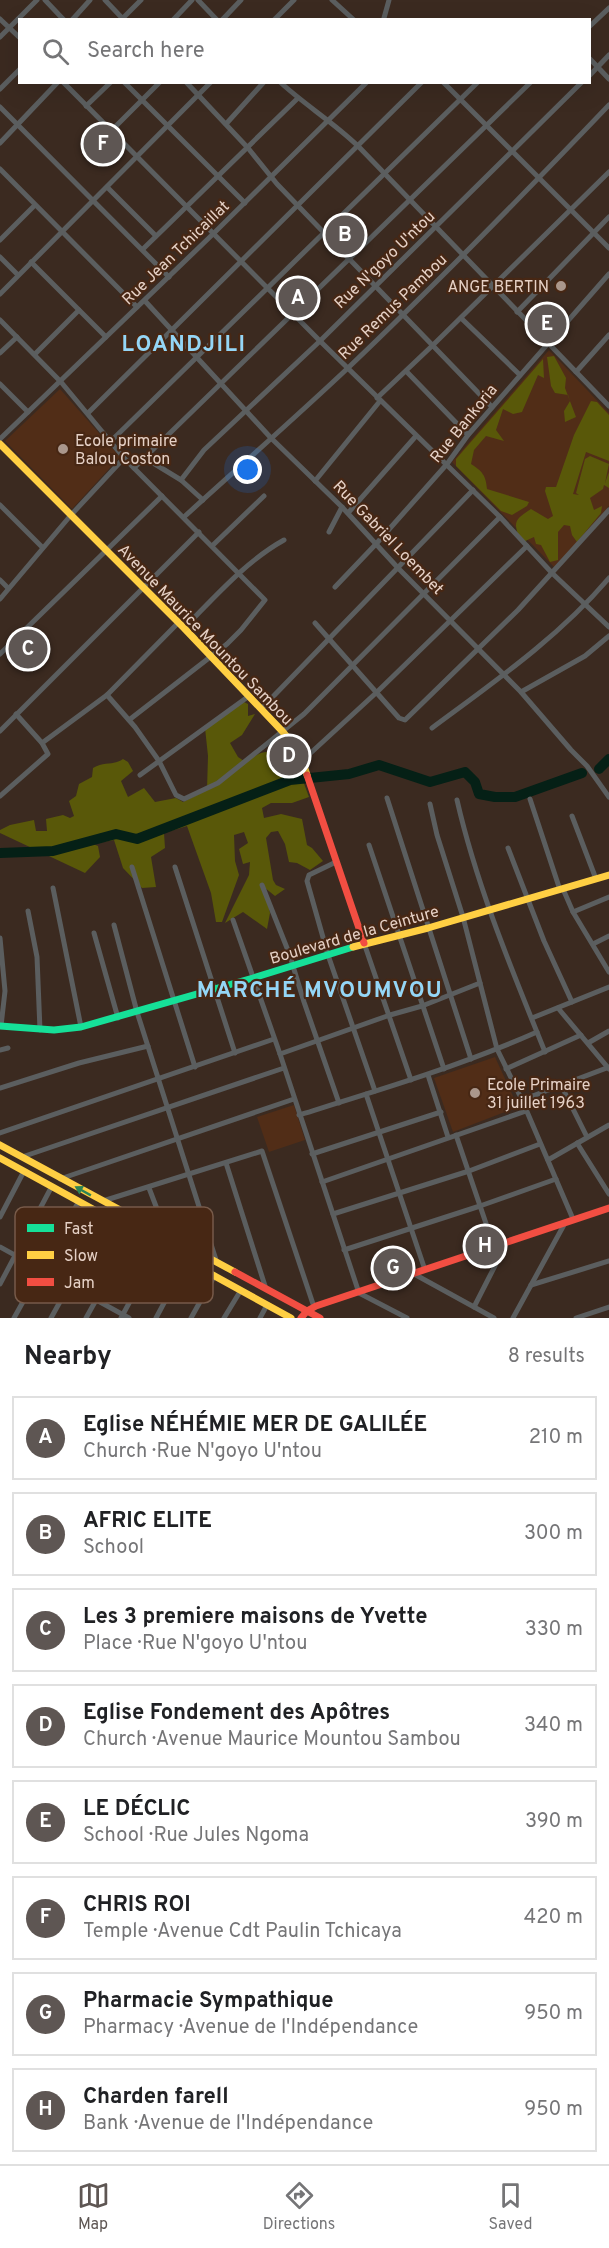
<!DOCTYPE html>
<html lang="en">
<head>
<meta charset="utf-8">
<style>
  body { margin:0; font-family:Overpass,sans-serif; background:#f6f6f6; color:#202124 }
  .you { position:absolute; left:248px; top:470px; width:21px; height:21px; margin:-15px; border:4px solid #fff; border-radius:50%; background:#1a73e8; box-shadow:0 0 0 9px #1a73e833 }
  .badge { display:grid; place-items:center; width:39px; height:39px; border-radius:50%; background:#5e5653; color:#fff; font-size:20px; font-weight:700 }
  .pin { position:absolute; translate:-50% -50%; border:3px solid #fff; box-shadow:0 2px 6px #0006 }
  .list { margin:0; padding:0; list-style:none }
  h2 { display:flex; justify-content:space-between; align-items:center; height:78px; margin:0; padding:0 24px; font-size:26px }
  h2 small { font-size:20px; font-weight:400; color:#757577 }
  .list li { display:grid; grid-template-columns:39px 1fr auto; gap:18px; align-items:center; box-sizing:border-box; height:84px; margin:0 12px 12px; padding:0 12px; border:2px solid #e0e0e0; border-radius:0px }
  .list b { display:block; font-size:22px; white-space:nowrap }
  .list p { margin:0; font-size:20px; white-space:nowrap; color:#757577 }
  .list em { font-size:20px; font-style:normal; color:#757577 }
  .icon { flex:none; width:33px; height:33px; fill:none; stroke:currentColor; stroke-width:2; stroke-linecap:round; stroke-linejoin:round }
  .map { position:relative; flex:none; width:609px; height:1318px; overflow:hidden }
  .search { position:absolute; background:#fff; box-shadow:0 6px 24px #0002; left:18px; right:18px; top:18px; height:66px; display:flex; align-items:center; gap:15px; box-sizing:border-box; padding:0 21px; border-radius:0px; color:#757577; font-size:22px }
  .sheet { height:846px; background:#fff }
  nav { display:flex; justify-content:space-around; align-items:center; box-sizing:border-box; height:84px; border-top:2px solid #e0e0e0; background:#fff; font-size:16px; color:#757577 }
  nav a { display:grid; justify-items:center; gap:3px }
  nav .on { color:#5e5653 }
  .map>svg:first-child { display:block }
  .built { fill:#512d17 }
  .green { fill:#595809 }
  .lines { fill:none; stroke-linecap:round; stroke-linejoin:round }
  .river { stroke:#052016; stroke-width:10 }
  .street { stroke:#5b5e5f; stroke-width:5 }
  .fast { stroke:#16e098; stroke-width:7 }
  .slow { stroke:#ffcf43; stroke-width:7 }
  .jam { stroke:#f24e42; stroke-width:7 }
  .oneway { fill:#2e8456 }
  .poi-dot { fill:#aa978c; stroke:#472714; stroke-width:2 }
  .labels { text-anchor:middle; stroke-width:4.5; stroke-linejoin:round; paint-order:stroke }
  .street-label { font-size:16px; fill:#e6d1c6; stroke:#472714 }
  .poi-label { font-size:16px; fill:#e6d1c6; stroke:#472714; text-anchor:start }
  .district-label { font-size:22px; font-weight:bold; letter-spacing:1.5px; fill:#94d6f6; stroke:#472714 }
  .key { fill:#472714; stroke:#775a49; stroke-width:1.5 }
  .key-label { font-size:16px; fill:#e6d1c6 }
</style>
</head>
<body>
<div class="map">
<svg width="609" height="1318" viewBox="0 0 609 1318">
  <rect width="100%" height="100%" fill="#3b2a20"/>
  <!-- built -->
  <g class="built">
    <polygon points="549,350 609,413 609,506 555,568 452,462"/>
    <polygon points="60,389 120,457 72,509 5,441"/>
    <polygon points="495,1057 518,1107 453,1132 434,1078"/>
    <polygon points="294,1105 305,1140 269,1152 257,1117"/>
  </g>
  <!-- green -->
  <g class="green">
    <polygon points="554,356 566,378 565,388 576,417 565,422 564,411 570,401 568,395 555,393 551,386 547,357"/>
    <path d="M543 359 544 378 538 375 522 412 513 414 503 409 496 430 504 441 486 436 474 450 471 464C482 471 486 475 487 489L529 502 527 506 512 515 501 511 456 466V459Z"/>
    <path d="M591 401 597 402 609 415V461L586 452 573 494 579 495 576 493 585 459 590 456 609 464 605 483 609 472V488L604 485 603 489 590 498 594 510 602 506 601 513 577 542 572 535 570 526 564 525 558 532V560L550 562 541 545 536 544 534 537 521 543C514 523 512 521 531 509L548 519 553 516 545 491 546 487H556L574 435Z"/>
    <path d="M242 701 248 704V716L255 714 242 735 230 743 238 757 244 761 261 753 270 751 273 763 280 771 296 762 309 797 292 803H271L262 808 264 818 281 814 302 819 307 845 312 848 323 861 310 870 297 863 289 862 285 844 278 831 271 832 266 838 273 880 276 885 285 889 275 896 265 888 270 913 267 929 243 912 225 923 249 875 250 862 243 864 239 849 248 843 244 832 234 835 235 861 239 875 222 922H216L211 893 187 826 164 833 165 848 151 857 156 887 142 888 123 868 114 840 93 844 98 846 100 857 85 873 0 833V830L10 825 34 820 36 831H47L46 819 63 815 70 818 74 816 69 801 76 796 79 784 92 777 93 768C105 761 113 766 123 759L128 762 133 771 121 781 128 797 144 788 155 802 176 798 183 802 207 790 208 756 205 728Z"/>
  </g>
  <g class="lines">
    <!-- river -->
    <g class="river">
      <polyline points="599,769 609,759"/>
      <polyline points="0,853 53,851 116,834 137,839 290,780 349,774 379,765 430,782 465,772 475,782 479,794 495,797 515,797 582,773"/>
    </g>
    <!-- street -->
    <g class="street">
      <polyline points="45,0 64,20"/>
      <polyline points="105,0 124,20"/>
      <polyline points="198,0 217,20"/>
      <polyline points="332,0 354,20"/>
      <polyline points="384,18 389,0"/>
      <polyline points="0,19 20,38"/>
      <polyline points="72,20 90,0"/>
      <polyline points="121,20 141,0"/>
      <polyline points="173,20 192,0"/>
      <polyline points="222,20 241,0"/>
      <polyline points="274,20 294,0"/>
      <polyline points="590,26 609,8"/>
      <polyline points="0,37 37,0"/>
      <polyline points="590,59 609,79"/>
      <polyline points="590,75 609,55"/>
      <polyline points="63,82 320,341 500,517 552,573 609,627"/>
      <polyline points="124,82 245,203"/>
      <polyline points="186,82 248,148 277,184 492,407"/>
      <path d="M280 82C305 105 333 122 358 146L609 406"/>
      <polyline points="443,82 609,248"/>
      <polyline points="0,89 20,69"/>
      <polyline points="86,106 111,82"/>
      <polyline points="0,107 169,277"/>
      <polyline points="226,124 264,82"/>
      <polyline points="111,131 160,82"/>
      <polyline points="0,143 58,82"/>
      <polyline points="0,169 137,307"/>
      <polyline points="107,187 156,236"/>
      <polyline points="0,240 35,205"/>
      <polyline points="143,249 298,98"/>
      <polyline points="0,257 18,275"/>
      <polyline points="31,262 106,337"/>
      <polyline points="0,294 211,82"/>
      <polyline points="145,301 271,438 342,507 398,568 521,692 571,750 587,766 609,797"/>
      <polyline points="517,312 609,217"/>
      <polyline points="461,318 520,375"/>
      <polyline points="0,320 61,382 124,458 265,600 241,630 227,644 129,720"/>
      <polyline points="0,353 17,337"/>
      <polyline points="35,354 79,310"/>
      <polyline points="406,371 468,435"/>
      <polyline points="576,372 609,335"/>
      <polyline points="0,384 28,412"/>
      <polyline points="377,398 433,345 609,172"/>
      <polyline points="88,413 422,82"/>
      <polyline points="0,439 213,234 367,82"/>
      <polyline points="110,442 478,82"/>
      <polyline points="145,458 181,480 203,500"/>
      <polyline points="134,468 531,82"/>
      <polyline points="181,480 204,450 320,341 582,82"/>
      <polyline points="315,481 380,401"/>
      <polyline points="0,505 42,547"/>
      <polyline points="348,513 416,436"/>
      <path d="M184 517C239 467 295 418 349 367 438 282 524 194 609 105"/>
      <polyline points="329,532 342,507"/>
      <polyline points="212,546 264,496"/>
      <polyline points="0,580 8,588"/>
      <polyline points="335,587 376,544 447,464 468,435 609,274"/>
      <polyline points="0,599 71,515 124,458"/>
      <polyline points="315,623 399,718 405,720 518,610 609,510"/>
      <path d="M184 628C215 597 246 561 284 540"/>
      <polyline points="0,654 162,496"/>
      <polyline points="521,692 585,656 609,636"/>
      <polyline points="107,695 135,727 159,761 176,795 184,799 218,783 304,714 500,517"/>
      <polyline points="261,709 473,490"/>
      <path d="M432 728C494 682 559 637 609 578"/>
      <polyline points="0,731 199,532"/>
      <polyline points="42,743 107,695 178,623"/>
      <polyline points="303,760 377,692 527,546"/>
      <polyline points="140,775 249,696"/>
      <polyline points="0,796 48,754 42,743 16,714"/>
      <polyline points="387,798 471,1059"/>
      <polyline points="530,799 560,890"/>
      <path d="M457 800C477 887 512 970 545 1052"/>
      <polyline points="430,804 437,835 463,917 497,1049 522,1100 573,1219"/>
      <polyline points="572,816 596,879"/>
      <polyline points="369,845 444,1069"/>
      <polyline points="508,848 544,941 572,1002"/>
      <polyline points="336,862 309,875 307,881 328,955 375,1091"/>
      <polyline points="132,867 195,1067"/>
      <polyline points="175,867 235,1053"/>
      <polyline points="262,885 289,953 304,1002 339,1103"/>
      <polyline points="53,888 81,1027"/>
      <polyline points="563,889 573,912 609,972"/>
      <polyline points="28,911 37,957 40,1030"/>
      <polyline points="573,912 609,897"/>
      <polyline points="233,920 280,1054 359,1293 407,1318"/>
      <polyline points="114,925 137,1012 217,1263"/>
      <polyline points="94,933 118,1018"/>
      <polyline points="0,938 5,991 1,1026"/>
      <polyline points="364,943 411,1080"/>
      <polyline points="593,944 609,936"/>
      <polyline points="558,1008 609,1069"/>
      <polyline points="532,1018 609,987"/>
      <polyline points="588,1043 609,1031"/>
      <polyline points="0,1050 8,1048"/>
      <polyline points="280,1054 390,1015 422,1006 480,983"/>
      <polyline points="506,1069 581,1035"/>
      <polyline points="428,1075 448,1137"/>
      <polyline points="561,1085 587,1137"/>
      <polyline points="0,1088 79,1063 148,1046"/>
      <polyline points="366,1094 425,1270"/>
      <polyline points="522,1100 609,1067"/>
      <path d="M299 1115C380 1090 460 1066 537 1032"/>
      <polyline points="0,1133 274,1039"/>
      <polyline points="456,1135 494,1247"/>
      <polyline points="577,1143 609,1194"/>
      <polyline points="312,1154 441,1112"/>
      <polyline points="22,1157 284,1068"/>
      <polyline points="548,1160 609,1125"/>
      <polyline points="226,1163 266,1289"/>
      <polyline points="60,1179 294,1099"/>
      <polyline points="322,1182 526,1111"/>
      <polyline points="149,1188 167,1235"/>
      <polyline points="103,1201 262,1151 314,1307"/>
      <polyline points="333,1214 469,1171 540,1144"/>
      <polyline points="0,1217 24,1171"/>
      <polyline points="0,1247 129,1318"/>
      <polyline points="344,1250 480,1206 556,1179"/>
      <polyline points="414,1274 494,1318"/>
      <polyline points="0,1284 52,1186"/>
      <polyline points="531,1285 609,1261"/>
      <polyline points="474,1307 501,1254 501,1244"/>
      <polyline points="14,1318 79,1201"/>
      <polyline points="51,1318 107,1217"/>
      <polyline points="86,1318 134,1232"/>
      <polyline points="121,1318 160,1246"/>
      <polyline points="156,1318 187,1260"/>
      <polyline points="191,1318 215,1275"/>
      <polyline points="224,1318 241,1290"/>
      <polyline points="260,1318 267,1305"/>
      <polyline points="513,1318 565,1223"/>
      <polyline points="576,1318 609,1307"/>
    </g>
    <!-- fast -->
    <polyline class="fast" points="0,1026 54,1030 81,1027 253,978 353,947"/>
    <!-- slow -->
    <g class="slow">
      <polyline points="0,444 184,628 283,732 300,753 307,775"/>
      <polyline points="353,947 428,928 609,875"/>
      <polyline points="0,1145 235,1272"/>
      <polyline points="0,1158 291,1318"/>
    </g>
    <!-- jam -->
    <g class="jam">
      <polyline points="307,775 364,943"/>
      <polyline points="235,1272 320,1318"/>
      <polyline points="301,1318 307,1311 316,1306 609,1208"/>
    </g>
  </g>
  <!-- one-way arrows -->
  <defs><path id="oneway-solid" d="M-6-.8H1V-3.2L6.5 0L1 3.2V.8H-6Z" transform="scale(1.5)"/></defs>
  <use class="oneway" href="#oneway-solid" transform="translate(83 1191) rotate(-151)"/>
  <!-- markers -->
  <g class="poi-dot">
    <circle cx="561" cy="286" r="6"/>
    <circle cx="63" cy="449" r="6"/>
    <circle cx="475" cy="1093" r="6"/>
  </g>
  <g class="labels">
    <!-- street labels -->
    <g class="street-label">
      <text transform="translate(175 252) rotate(-44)" y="6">Rue Jean Tchicaillat</text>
      <text transform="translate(384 259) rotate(-44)" y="6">Rue N'goyo U'ntou</text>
      <text transform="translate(392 306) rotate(-44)" y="6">Rue Remus Pambou</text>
      <text transform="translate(463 423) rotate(-51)" y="6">Rue Bankoria</text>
      <text transform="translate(389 537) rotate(46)" y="6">Rue Gabriel Loembet</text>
      <text transform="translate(206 634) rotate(46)" y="6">Avenue Maurice Mountou Sambou</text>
      <text transform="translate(354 934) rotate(-16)" y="6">Boulevard de la Ceinture</text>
    </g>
    <!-- poi labels -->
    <g class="poi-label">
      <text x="549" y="292" text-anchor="end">ANGE BERTIN</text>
      <text x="75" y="446">Ecole primaire<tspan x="75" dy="18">Balou Coston</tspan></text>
      <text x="487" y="1090">Ecole Primaire<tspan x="487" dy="18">31 juillet 1963</tspan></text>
    </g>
    <!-- district labels -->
    <g class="district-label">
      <text x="184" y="351">LOANDJILI</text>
      <text x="320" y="997">MARCHÉ MVOUMVOU</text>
    </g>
  </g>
  <!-- legend -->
  <rect x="15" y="1207" width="198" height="96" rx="9" class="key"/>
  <rect x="27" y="1224" width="27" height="8" fill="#16e098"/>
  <rect x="27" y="1251" width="27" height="8" fill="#ffcf43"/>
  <rect x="27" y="1278" width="27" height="8" fill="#f24e42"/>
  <g class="key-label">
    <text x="64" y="1234">Fast</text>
    <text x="64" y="1261">Slow</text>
    <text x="64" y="1288">Jam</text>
  </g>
</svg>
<div class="you"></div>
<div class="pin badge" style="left:298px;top:298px">A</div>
<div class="pin badge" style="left:345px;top:235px">B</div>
<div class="pin badge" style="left:28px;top:649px">C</div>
<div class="pin badge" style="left:289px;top:756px">D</div>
<div class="pin badge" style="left:547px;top:324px">E</div>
<div class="pin badge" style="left:103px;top:144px">F</div>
<div class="pin badge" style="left:393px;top:1268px">G</div>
<div class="pin badge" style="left:485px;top:1246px">H</div>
<div class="search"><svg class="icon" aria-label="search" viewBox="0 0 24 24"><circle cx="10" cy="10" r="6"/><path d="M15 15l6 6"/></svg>Search here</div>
</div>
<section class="sheet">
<h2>Nearby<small>8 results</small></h2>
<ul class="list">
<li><span class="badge">A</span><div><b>Eglise NÉHÉMIE MER DE GALILÉE</b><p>Church · Rue N'goyo U'ntou</p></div><em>210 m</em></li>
<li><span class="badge">B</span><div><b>AFRIC ELITE</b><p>School</p></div><em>300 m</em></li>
<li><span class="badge">C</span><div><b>Les 3 premiere maisons de Yvette</b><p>Place · Rue N'goyo U'ntou</p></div><em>330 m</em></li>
<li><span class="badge">D</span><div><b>Eglise Fondement des Apôtres</b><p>Church · Avenue Maurice Mountou Sambou</p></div><em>340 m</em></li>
<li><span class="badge">E</span><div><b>LE DÉCLIC</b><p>School · Rue Jules Ngoma</p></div><em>390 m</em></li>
<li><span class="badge">F</span><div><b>CHRIS ROI</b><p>Temple · Avenue Cdt Paulin Tchicaya</p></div><em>420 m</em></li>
<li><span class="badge">G</span><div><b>Pharmacie Sympathique</b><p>Pharmacy · Avenue de l'Indépendance</p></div><em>950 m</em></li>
<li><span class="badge">H</span><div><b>Charden farell</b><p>Bank · Avenue de l'Indépendance</p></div><em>950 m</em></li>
</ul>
</section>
<nav>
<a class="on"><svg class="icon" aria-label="map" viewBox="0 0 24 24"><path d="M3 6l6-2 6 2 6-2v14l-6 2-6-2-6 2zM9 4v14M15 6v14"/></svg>Map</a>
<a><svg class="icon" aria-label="directions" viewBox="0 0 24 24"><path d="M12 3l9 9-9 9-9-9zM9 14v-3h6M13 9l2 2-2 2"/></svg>Directions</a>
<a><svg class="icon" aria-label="saved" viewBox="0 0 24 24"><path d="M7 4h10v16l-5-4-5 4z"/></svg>Saved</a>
</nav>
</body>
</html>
